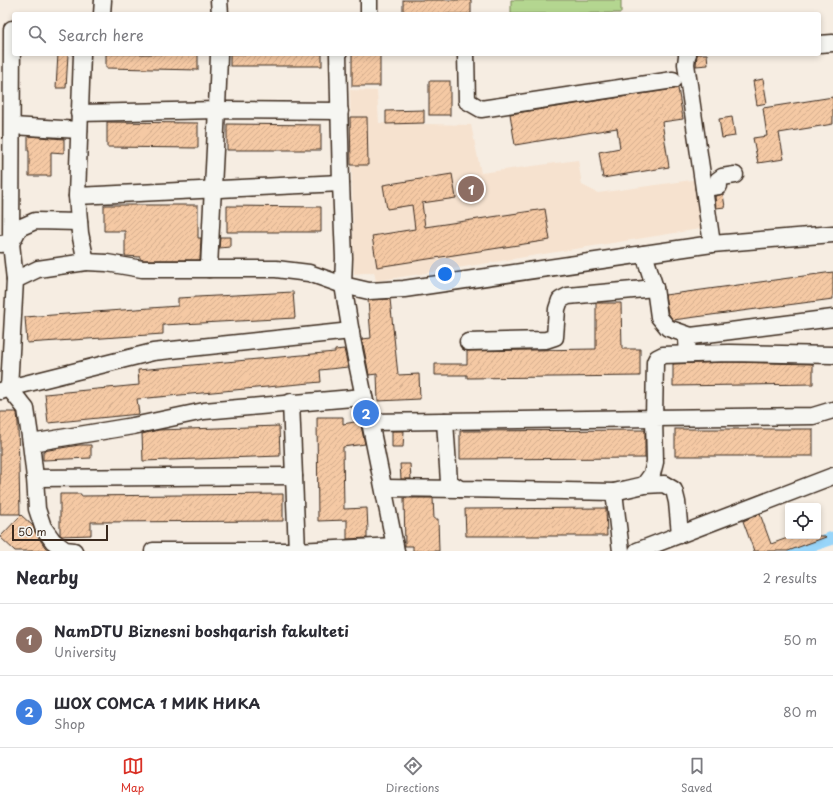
<!DOCTYPE html>
<html lang="en">
<head>
<meta charset="utf-8">
<style>
  body { margin:0; font-family:"Playpen Sans",sans-serif; background:#f2f2f3; color:#2b2b33 }
  .controls { position:absolute; right:12px; bottom:12px; display:grid; overflow:hidden; border-radius:4px; box-shadow:0 2px 6px #0003 }
  .controls button { width:36px; height:36px; display:grid; place-items:center; padding:0; border:0; border-bottom:1px solid #e1e1e2; background:#fff; color:#2b2b33; font:20px sans-serif }
  .scale { position:absolute; left:12px; bottom:10px; width:96px; box-sizing:border-box; padding-left:4px; border:2px solid #3b2a1e; border-top:0; font-size:11px; line-height:14px; white-space:nowrap; color:#3b2a1e; -webkit-text-stroke:3px #f6f6f2; paint-order:stroke }
  .you { position:absolute; left:445px; top:274px; width:14px; height:14px; margin:-10px; border:3px solid #fff; border-radius:50%; background:#1a73e8; box-shadow:0 0 0 6px #1a73e833 }
  .badge { display:grid; place-items:center; width:26px; height:26px; border-radius:50%; background:#d93025; color:#fff; font-size:13px; font-weight:700 }
  .pin { position:absolute; translate:-50% -50%; border:2px solid #fff; box-shadow:0 1px 4px #0006 }
  .list { margin:0; padding:0; list-style:none }
  h2 { display:flex; justify-content:space-between; align-items:center; height:52px; margin:0; padding:0 16px; font-size:17px }
  h2 small { font-size:13px; font-weight:400; color:#7c7c81 }
  .list li { display:grid; grid-template-columns:26px 1fr auto; gap:12px; align-items:center; box-sizing:border-box; height:72px; padding:0 16px; border-top:1px solid #e1e1e2 }
  .list b { display:block; font-size:15px; white-space:nowrap }
  .list p { margin:0; font-size:13px; white-space:nowrap; color:#7c7c81 }
  .list em { font-size:13px; font-style:normal; color:#7c7c81 }
  .icon { flex:none; width:22px; height:22px; fill:none; stroke:currentColor; stroke-width:2; stroke-linecap:round; stroke-linejoin:round }
  .map { position:relative; flex:none; width:833px; height:551px; overflow:hidden }
  .search { position:absolute; background:#fff; box-shadow:0 2px 6px #0003; left:12px; right:12px; top:12px; height:44px; display:flex; align-items:center; gap:10px; box-sizing:border-box; padding:0 14px; border-radius:4px; color:#7c7c81; font-size:15px }
  .sheet { height:196px; background:#fff }
  nav { display:flex; justify-content:space-around; align-items:center; box-sizing:border-box; height:56px; border-top:1px solid #e1e1e2; background:#fff; font-size:11px; color:#7c7c81 }
  nav a { display:grid; justify-items:center; gap:2px }
  nav .on { color:#d93025 }
  .map>svg:first-child { display:block }
  .built { fill:#f6e2cf }
  .pitch { fill:#b4d690; stroke:#788057 }
  .lines { fill:none; stroke-linecap:round; stroke-linejoin:round }
  .canal { stroke:#98d5f9; stroke-width:13 }
  .building { fill:url(#building-hatch); stroke:#3b2a1e }
  .minor-casing { stroke:#3b2a1e; stroke-width:19 }
  .minor { stroke:#f6f6f2; stroke-width:16 }
</style>
</head>
<body>
<div class="map">
<svg width="833" height="551" viewBox="0 0 833 551">
  <defs>
    <pattern id="building-hatch" width="6" height="6" patternUnits="userSpaceOnUse"><rect width="6" height="6" fill="#f5c9a4"/><path d="M-1 1l2-2M0 6l6-6M5 7l2-2" fill="none" stroke="#d3ad8d"/></pattern>
  </defs>
  <rect width="100%" height="100%" fill="#f6ede2"/>
  <filter id="ink" filterUnits="userSpaceOnUse"><feTurbulence type="fractalNoise" baseFrequency=".025" numOctaves="2"/><feDisplacementMap in="SourceGraphic" scale="8" xChannelSelector="R" yChannelSelector="G"/><feConvolveMatrix kernelMatrix="1 2 1 2 8 2 1 2 1" color-interpolation-filters="sRGB"/></filter>
  <g filter="url(#ink)">
    <!-- built -->
    <polygon class="built" points="350,90 377,91 379,123 471,125 481,173 578,160 582,185 598,193 699,179 706,228 376,281 374,272 354,274"/>
    <!-- pitch -->
    <polygon class="pitch" points="511,0 621,0 621,13 511,14"/>
    <g class="lines">
      <!-- canal -->
      <polyline class="canal" points="794,551 833,538"/>
    </g>
    <!-- building -->
    <g class="building">
      <rect x="403" y="0" width="68" height="14"/>
      <polygon points="58,54 68,54 66,88 56,88"/>
      <polygon points="106,54 198,54 198,70 106,68"/>
      <rect x="230" y="54" width="92" height="12"/>
      <rect x="352" y="54" width="28" height="32"/>
      <polygon points="697,54 707,54 708,65 696,66"/>
      <polygon points="763,79 767,103 757,105 753,81"/>
      <rect x="429" y="81" width="21" height="34"/>
      <polygon points="678,88 683,119 662,122 669,167 603,178 599,152 620,148 617,128 515,145 510,114 674,89"/>
      <polygon points="833,97 833,124 779,133 784,159 758,163 753,138 767,136 763,108"/>
      <polygon points="424,110 424,123 386,124 386,111"/>
      <polygon points="350,117 367,117 368,165 351,165"/>
      <polygon points="732,117 735,136 722,138 719,119"/>
      <polygon points="107,122 198,123 198,148 107,147"/>
      <polygon points="227,124 321,125 321,150 227,150"/>
      <polygon points="28,136 64,139 64,153 51,152 51,176 29,176 29,151 28,151"/>
      <polygon points="452,174 456,198 422,203 425,227 545,209 550,240 377,267 372,236 415,229 412,205 387,209 383,185"/>
      <polygon points="723,194 725,207 716,208 715,196"/>
      <polygon points="104,205 198,205 198,238 201,238 200,260 143,260 140,259 140,257 125,256 125,231 104,231"/>
      <polygon points="227,206 321,207 321,232 227,232"/>
      <polygon points="220,237 230,237 230,247 219,248"/>
      <polygon points="833,272 833,299 673,320 668,313 665,295"/>
      <polygon points="293,292 295,318 163,325 163,334 27,343 25,317 178,306 178,298"/>
      <polygon points="390,299 398,375 419,374 420,399 378,401 377,374 369,375 362,339 371,338 368,300"/>
      <polygon points="596,303 621,303 622,349 640,349 640,376 467,378 467,375 435,375 435,364 467,364 467,351 596,349"/>
      <polygon points="344,349 348,367 320,370 321,382 137,399 139,414 48,423 45,394 139,385 138,370 335,352 335,350"/>
      <polygon points="729,362 813,364 813,384 673,386 673,364"/>
      <polygon points="0,412 16,412 17,413 18,423 20,514 0,514"/>
      <polygon points="317,417 343,417 343,424 360,421 365,444 343,447 344,509 367,508 368,531 367,531 367,538 347,539 347,520 318,521"/>
      <polygon points="279,426 280,456 143,461 142,434 158,430"/>
      <rect x="675" y="429" width="138" height="27"/>
      <polygon points="645,430 645,458 460,459 460,431"/>
      <polygon points="392,431 404,431 403,447 392,447"/>
      <polygon points="79,445 91,445 91,458 43,460 43,451"/>
      <polygon points="400,464 410,464 411,479 401,479"/>
      <polygon points="60,494 81,494 81,496 283,494 283,521 91,522 91,535 62,536 60,535"/>
      <polygon points="404,498 433,498 434,519 438,519 439,551 413,551 413,546 405,546"/>
      <polygon points="606,508 607,536 466,536 465,509"/>
      <polygon points="760,514 771,544 793,536 825,536 826,537 788,551 754,551 743,521"/>
      <polygon points="21,515 33,526 35,532 45,547 50,551 15,551 0,537"/>
    </g>
    <g class="lines">
      <!-- minor casing -->
      <g class="minor-casing">
        <g id="minor">
          <polyline points="219,0 220,14"/>
          <polyline points="369,0 369,14"/>
          <polyline points="102,14 103,0"/>
          <polyline points="12,29 11,243 19,228 35,221 79,222"/>
          <polyline points="819,44 833,43"/>
          <polyline points="82,54 77,196 80,233 86,262 38,269 15,280 9,388 26,409 31,443 133,426 204,411 364,397"/>
          <polyline points="338,54 341,183 344,258 343,285 352,339 364,397 370,422 396,551"/>
          <polyline points="466,54 467,101 481,109 673,80"/>
          <polyline points="688,54 687,56 686,64 712,244"/>
          <polyline points="79,113 218,110 340,111"/>
          <polyline points="12,126 79,130"/>
          <polyline points="704,188 719,186 718,180 722,177 735,175"/>
          <polyline points="77,196 341,183"/>
          <polyline points="0,244 11,243 15,280"/>
          <polyline points="644,254 655,288 659,317 668,328 691,336"/>
          <polyline points="86,262 107,263 142,269 276,269 309,273 343,285 369,291 404,289 712,244 833,234"/>
          <path d="M209 269C212 197 217 126 219 54"/>
          <polyline points="468,342 546,340 555,337 557,309 560,300 568,296 655,288"/>
          <polyline points="688,354 687,340 691,336 833,318"/>
          <polyline points="1,391 9,388 153,352 351,331"/>
          <polyline points="445,421 449,482 460,489 614,492 644,485 652,474 655,462 654,418 813,416 833,410"/>
          <polyline points="370,422 654,418 655,362 657,358 663,355 729,353 833,355"/>
          <polyline points="31,443 35,478 294,476"/>
          <polyline points="35,478 37,509 43,527 53,541 65,550 74,551"/>
          <polyline points="644,485 664,484 674,490 677,502 680,534"/>
          <polyline points="384,488 460,489"/>
          <polyline points="614,492 621,551"/>
          <polyline points="153,551 297,551 291,402"/>
          <polyline points="297,551 395,546"/>
          <polyline points="637,551 833,476"/>
        </g>
      </g>
      <!-- minor -->
      <use href="#minor" class="minor"/>
    </g>
  </g>
</svg>
<div class="controls">
<button><svg class="icon" aria-label="locate" viewBox="0 0 24 24"><circle cx="12" cy="12" r="6"/><path d="M12 2v4M12 18v4M2 12h4M18 12h4"/></svg></button>
</div>
<div class="scale">50 m</div>
<div class="you"></div>
<div class="pin badge" style="left:471px;top:189px;background:#8d6e63">1</div>
<div class="pin badge" style="left:366px;top:413px;background:#3f7fe0">2</div>
<div class="search"><svg class="icon" aria-label="search" viewBox="0 0 24 24"><circle cx="10" cy="10" r="6"/><path d="M15 15l6 6"/></svg>Search here</div>
</div>
<section class="sheet">
<h2>Nearby<small>2 results</small></h2>
<ul class="list">
<li><span class="badge" style="background:#8d6e63">1</span><div><b>NamDTU Biznesni boshqarish fakulteti</b><p>University</p></div><em>50 m</em></li>
<li><span class="badge" style="background:#3f7fe0">2</span><div><b>ШОХ СОМСА 1 МИК НИКА</b><p>Shop</p></div><em>80 m</em></li>
</ul>
</section>
<nav>
<a class="on"><svg class="icon" aria-label="map" viewBox="0 0 24 24"><path d="M3 6l6-2 6 2 6-2v14l-6 2-6-2-6 2zM9 4v14M15 6v14"/></svg>Map</a>
<a><svg class="icon" aria-label="directions" viewBox="0 0 24 24"><path d="M12 3l9 9-9 9-9-9zM9 14v-3h6M13 9l2 2-2 2"/></svg>Directions</a>
<a><svg class="icon" aria-label="saved" viewBox="0 0 24 24"><path d="M7 4h10v16l-5-4-5 4z"/></svg>Saved</a>
</nav>
</body>
</html>
